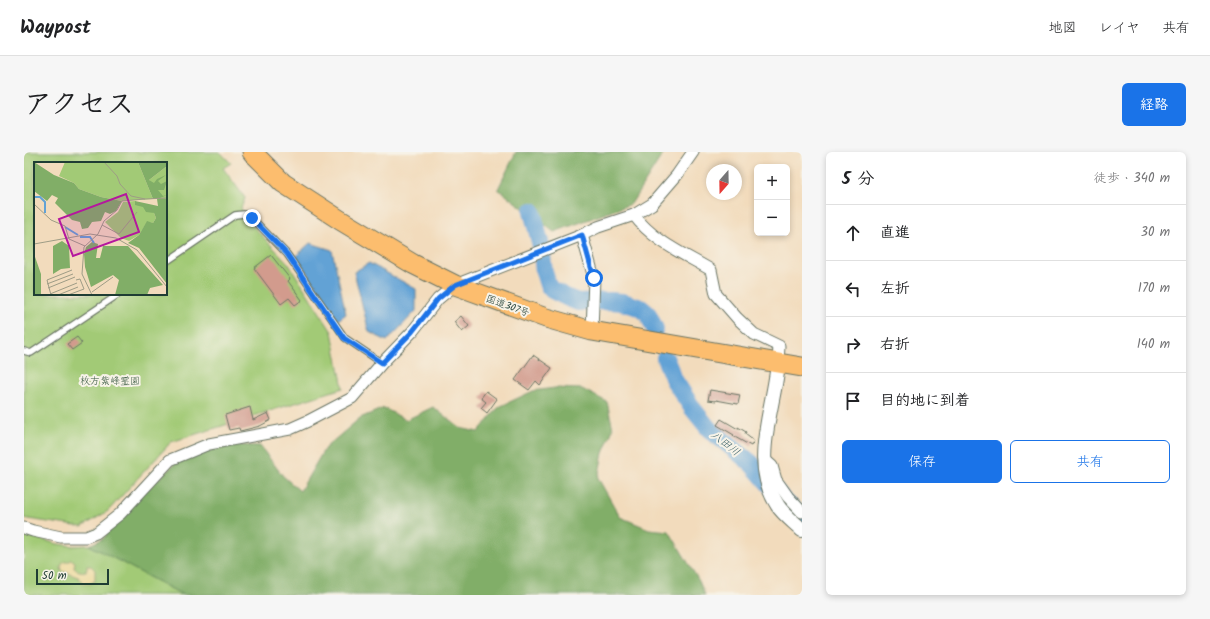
<!DOCTYPE html>
<html lang="ja">
<head>
<meta charset="utf-8">
<style>
  body { margin:0; font-family:Kalam,"Klee One",sans-serif; background:#f6f6f6; color:#202124 }
  .controls { position:absolute; right:12px; top:12px; display:grid; overflow:hidden; border-radius:6px; box-shadow:0 2px 6px #0003 }
  .controls button { width:36px; height:36px; display:grid; place-items:center; padding:0; border:0; border-bottom:1px solid #e0e0e0; background:#fff; color:#202124; font:20px sans-serif }
  .compass { position:absolute; left:682px; top:12px; width:36px; height:36px; border-radius:50%; background:#fff; box-shadow:0 2px 6px #0003; rotate:200deg }
  .scale { position:absolute; left:12px; bottom:10px; width:73px; box-sizing:border-box; padding-left:4px; border:2px solid #1f3d34; border-top:0; font-size:11px; line-height:14px; white-space:nowrap; color:#1f3d34; -webkit-text-stroke:3px #f7f3e8; paint-order:stroke }
  .stop { position:absolute; width:12px; height:12px; margin:-9px; border:3px solid #1a73e8; border-radius:50%; background:#fff }
  .stop.end { background:#1a73e8; border-color:#fff; box-shadow:0 1px 4px #0008 }
  .list { margin:0; padding:0; list-style:none }
  h2 { display:flex; justify-content:space-between; align-items:center; height:52px; margin:0; padding:0 16px; font-size:17px }
  h2 small { font-size:13px; font-weight:400; color:#757577 }
  .list li { display:grid; grid-template-columns:26px 1fr auto; gap:12px; align-items:center; box-sizing:border-box; height:56px; padding:0 16px; border-top:1px solid #e0e0e0 }
  .list b { display:block; font-size:15px; white-space:nowrap }
  .list em { font-size:13px; font-style:normal; color:#757577 }
  .actions { display:flex; gap:8px; padding:12px 16px }
  .actions a { flex:1; padding:9px 0; border:1px solid #1a73e8; border-radius:6px; text-align:center; font-size:14px; color:#1a73e8 }
  .actions .main { background:#1a73e8; color:#fff }
  .icon { flex:none; width:22px; height:22px; fill:none; stroke:currentColor; stroke-width:2; stroke-linecap:round; stroke-linejoin:round }
  .map { position:relative; flex:none; width:778px; height:443px; overflow:hidden; border-radius:6px }
  header { display:flex; align-items:center; gap:24px; box-sizing:border-box; height:56px; padding:0 20px; background:#fff; border-bottom:1px solid #e0e0e0 }
  header strong { font-size:19px }
  nav { display:flex; gap:22px; margin-inline-start:auto; font-size:14px }
  .intro { display:flex; align-items:center; justify-content:space-between; box-sizing:border-box; height:96px; padding:0 24px }
  h1 { margin:0; font-size:28px }
  .button { padding:10px 18px; border-radius:6px; background:#1a73e8; color:#fff; font-size:14px; font-weight:700 }
  main { display:flex; gap:24px; padding:0 24px }
  aside { flex:1; background:#fff; border-radius:6px; box-shadow:0 2px 6px #0003 }
  .map>svg:first-child { display:block }
  .green { fill:#a2ca76; stroke:#608455; fill-rule:evenodd }
  .forest { fill:#81ae67; stroke:#50764e }
  .sand { fill:#eeda9e; stroke:#868c69 }
  .water { fill:#62a2d5; stroke:#407084 }
  .lines { fill:none; stroke-linecap:round; stroke-linejoin:round }
  .river { stroke:#62a2d5; stroke-width:18 }
  .building { fill:#d29b8d }
  .service-casing { stroke:#697464; stroke-width:8 }
  .minor-casing { stroke:#697464; stroke-width:13 }
  .tertiary-casing { stroke:#697464; stroke-width:16 }
  .trunk-casing { stroke:#697464; stroke-width:21 }
  .service { stroke:#fff; stroke-width:5.5 }
  .minor { stroke:#fff; stroke-width:11 }
  .tertiary { stroke:#fff; stroke-width:14 }
  .trunk { stroke:#fcbd6e; stroke-width:19 }
  .route { stroke:#1a73e8; stroke-width:5 }
  .labels { text-anchor:middle; stroke-width:4; stroke-linejoin:round; paint-order:stroke }
  .street-label { font-size:10px; fill:#1f3d34; stroke:#f7f3e8 }
  .park-label { font-size:10px; fill:#395941; stroke:#f7f3e8 }
  .water-label { font-size:11px; font-style:italic; fill:#335b64; stroke:#f7f3e8 }
  .inset-river { fill:none; stroke:#62a2d5; stroke-width:2 }
  .inset-road { fill:none; stroke:#9e9c86; stroke-width:1 }
  .view { fill:#b5179e; fill-opacity:0.15; stroke:#b5179e; stroke-width:2 }
  .inset-edge { fill:none; stroke:#1f3d34; stroke-width:2 }
</style>
</head>
<body>
<header>
<strong>Waypost</strong>
<nav><a>地図</a><a>レイヤ</a><a>共有</a></nav>
</header>
<div class="intro"><h1>アクセス</h1><a class="button">経路</a></div>
<main>
<div class="map">
<svg width="778" height="443" viewBox="0 0 778 443">
  <rect width="100%" height="100%" fill="#f7f3e8"/>
  <filter id="ink" filterUnits="userSpaceOnUse"><feTurbulence type="fractalNoise" baseFrequency=".025" numOctaves="2"/><feDisplacementMap in="SourceGraphic" scale="8" xChannelSelector="R" yChannelSelector="G"/><feConvolveMatrix kernelMatrix="1 2 1 2 8 2 1 2 1" color-interpolation-filters="sRGB"/></filter>
  <filter id="wash" filterUnits="userSpaceOnUse"><feTurbulence type="fractalNoise" baseFrequency=".012" numOctaves="4" result="noise"/><feDisplacementMap in="SourceGraphic" scale="16" xChannelSelector="R" yChannelSelector="G"/><feGaussianBlur stdDeviation="0.9" result="paint"/><feColorMatrix in="noise" values="0 0 0 0 0 0 0 0 0 0 0 0 0 0 0 0 0 1.4 0 .05"/><feComposite in="paint" operator="in"/></filter>
  <g filter="url(#wash)">
    <rect width="100%" height="100%" fill="#f2dbbc"/>
    <!-- green -->
    <g class="green">
      <path d="M0 0H196L207 11 199 16 221 46 217 56 223 68 264 111 308 180 319 236 147 290 84 359 58 375 4 367 0 366ZM11 11H142V142H11Z"/>
      <polygon points="0,383 34,392 49,394 65,393 159,443 0,443"/>
    </g>
    <!-- forest -->
    <g class="forest">
      <polygon points="492,0 640,0 607,52 530,80 474,37"/>
      <polygon points="531,236 558,237 583,250 589,277 579,301 574,326 596,365 625,377 645,379 675,429 681,443 159,443 65,393 79,387 102,357 158,305 209,293 236,294 259,324 276,339 301,296 336,266 360,256 382,268 409,255 436,276 454,280 475,255 509,239"/>
    </g>
    <!-- sand -->
    <path class="sand" d="M47 408 50 409 51 410 50 416C53 419 58 420 62 419L63 417V414H67L71 418V429L65 432 62 431 61 432C58 430 57 427 54 425 48 423 44 421 38 419L37 416 38 412 41 410H44Z"/>
    <!-- water -->
    <g class="water">
      <polygon points="286,91 308,98 322,162 314,168 272,104"/>
      <polygon points="345,111 392,137 392,159 363,189 345,180 330,120"/>
    </g>
    <g class="lines">
      <!-- river -->
      <g class="river">
        <polyline points="508,59 517,94 520,120 524,133 528,138 544,146 554,150 587,149 598,150 605,152 617,156 624,162 631,177"/>
        <polyline points="641,206 650,228 669,257 685,277 727,311 761,350 778,365"/>
      </g>
    </g>
    <g id="blocks">
      <!-- building -->
      <g class="building">
        <polygon points="247,103 266,127 264,129 278,148 271,153 265,146 257,152 230,116"/>
        <polygon points="437,164 445,174 438,180 430,170"/>
        <polygon points="53,185 58,191 48,198 43,192"/>
        <polygon points="509,203 528,216 516,233 512,229 505,238 491,228"/>
        <polygon points="686,238 716,243 714,252 692,248 692,249 684,248"/>
        <polygon points="462,239 473,247 463,261 457,256 462,250 457,246"/>
        <polygon points="226,255 229,268 244,261 247,268 236,274 216,279 215,276 205,278 201,263"/>
        <polygon points="697,267 714,277 714,275 722,280 721,282 730,289 727,294 709,284 710,283 693,273"/>
      </g>
    </g>
  </g>
  <g filter="url(#ink)">
    <use href="#blocks" fill-opacity="0" stroke="#697464" stroke-width="1"/>
    <g class="lines">
      <!-- service casing -->
      <g class="service-casing">
        <g id="service">
          <polyline points="142,110 211,63 220,62 228,66 263,102 321,186 358,211"/>
          <polyline points="0,199 7,201 95,142"/>
        </g>
      </g>
      <!-- minor casing -->
      <g class="minor-casing">
        <g id="minor">
          <path d="M610 63C629 89 660 102 687 118L692 142 713 166 730 182 755 194 754 211"/>
          <polyline points="558,83 570,126 568,179"/>
          <polyline points="739,306 748,314 752,328 764,345 778,360"/>
          <polyline points="0,376 9,379 37,385 62,385 72,381 96,362 146,308 185,292 266,277 284,269 328,246 358,211 388,180 414,147 431,133 558,83 574,75 610,63 628,52 653,23 669,0"/>
        </g>
      </g>
      <!-- tertiary casing -->
      <g class="tertiary-casing">
        <path id="tertiary" d="M754 211C750 258 725 310 754 354 760 363 770 370 778 378"/>
      </g>
      <!-- trunk casing -->
      <g class="trunk-casing">
        <polyline id="trunk" points="228,0 259,31 316,68 389,112 431,133 522,166 568,179 778,215"/>
      </g>
      <!-- service -->
      <use href="#service" class="service"/>
      <!-- minor -->
      <use href="#minor" class="minor"/>
      <!-- tertiary -->
      <use href="#tertiary" class="tertiary"/>
      <!-- trunk -->
      <use href="#trunk" class="trunk"/>
    </g>
  </g>
  <g class="lines" filter="url(#ink)">
    <!-- route -->
    <polyline class="route" points="228,66 263,102 320,186 358,211 388,180 414,147 431,133 558,83 570,126"/>
  </g>
  <g class="labels">
    <!-- street labels -->
    <g class="street-label">
      <text transform="translate(484 153) rotate(20)" y="4">国道307号</text>
    </g>
    <!-- park labels -->
    <g class="park-label">
      <text x="86" y="232">枚方紫峰霊園</text>
    </g>
    <!-- water labels -->
    <g class="water-label">
      <text transform="translate(702 291) rotate(38)" y="4">八田川</text>
    </g>
  </g>
  <!-- overview -->
  <g transform="translate(10 10)">
    <rect width="133" height="133" fill="#f2dbbc"/>
    <path d="M31 0H104L119 37 88 39 67 35 45 27 40 21 25 14ZM133 4V37H126L115 18ZM101 39 120 51 122 56 119 61 113 60 105 73 95 79 87 76 71 60 84 50 89 40Z" fill="#a2ca76"/>
    <path d="M0 0 20 13 40 21 45 27 67 35 88 39 82 49 76 52 71 50 67 59 58 60 54 66 48 67 46 60 38 58 21 41 24 36 18 33 13 39 0 29ZM104 0H133V4L115 18 120 21 123 17 132 13 124 19 127 22 133 19 130 28H124L129 34 133 33 126 36 133 37V122L105 86 94 81 105 73 113 59 119 61 122 56 120 51 112 50 109 45 101 43V39L124 44 123 37H119ZM28 79 35 84 36 106 27 107 19 112V84ZM58 80 64 82 62 96H66L69 84H94L129 123 116 126 113 133H81L85 118 79 113 57 125 51 105 50 92 52 85ZM0 92 7 112V133H0Z" fill="#81ae67"/>
    <path class="inset-river" d="M0 35H6L11 40V51M31 65 44 73M46 75H56L60 81"/>
    <path class="inset-road" d="M70 0 83 14 86 22 97 34 111 37 133 36M0 42 17 58 31 64 35 77 51 84M68 63 85 72 103 50M0 82 56 72 82 76 103 88 133 125M13 122 39 112M14 126 41 115M58 130 79 115M16 132 43 121M17 133 13 118 38 108M24 133 44 125M34 133 50 127 46 117 42 118M58 133 48 112 50 85 64 72 70 59 83 48 88 39 111 37"/>
    <path class="view" d="M92 32 105 70 39 94 25 57Z"/>
    <rect width="133" height="133" class="inset-edge"/>
  </g>
</svg>
<div class="controls">
<button>+</button>
<button>−</button>
</div>
<svg class="compass" viewBox="-18 -18 36 36"><path d="M0-13l5 13h-10z" fill="#e53935"/><path d="M0 13l5-13h-10z" fill="#757577"/></svg>
<div class="scale">50 m</div>
<div class="stop" style="left:570px;top:126px"></div>
<div class="stop end" style="left:228px;top:66px"></div>
</div>
<aside>
<h2>5 分<small>徒歩 · 340 m</small></h2>
<ul class="list">
<li><svg class="icon" aria-label="ahead" viewBox="0 0 24 24"><path d="M12 20V5M6 11l6-6 6 6"/></svg><div><b>直進</b></div><em>30 m</em></li>
<li><svg class="icon" aria-label="left" viewBox="0 0 24 24"><path d="M17 20v-9H6M10 6l-5 5 5 5"/></svg><div><b>左折</b></div><em>170 m</em></li>
<li><svg class="icon" aria-label="right" viewBox="0 0 24 24"><path d="M7 20v-9h11M14 6l5 5-5 5"/></svg><div><b>右折</b></div><em>140 m</em></li>
<li><svg class="icon" aria-label="arrive" viewBox="0 0 24 24"><path d="M6 21V4h12l-3 4 3 4H6"/></svg><div><b>目的地に到着</b></div></li>
</ul>
<div class="actions"><a class="main">保存</a><a>共有</a></div>
</aside>
</main>
</body>
</html>
